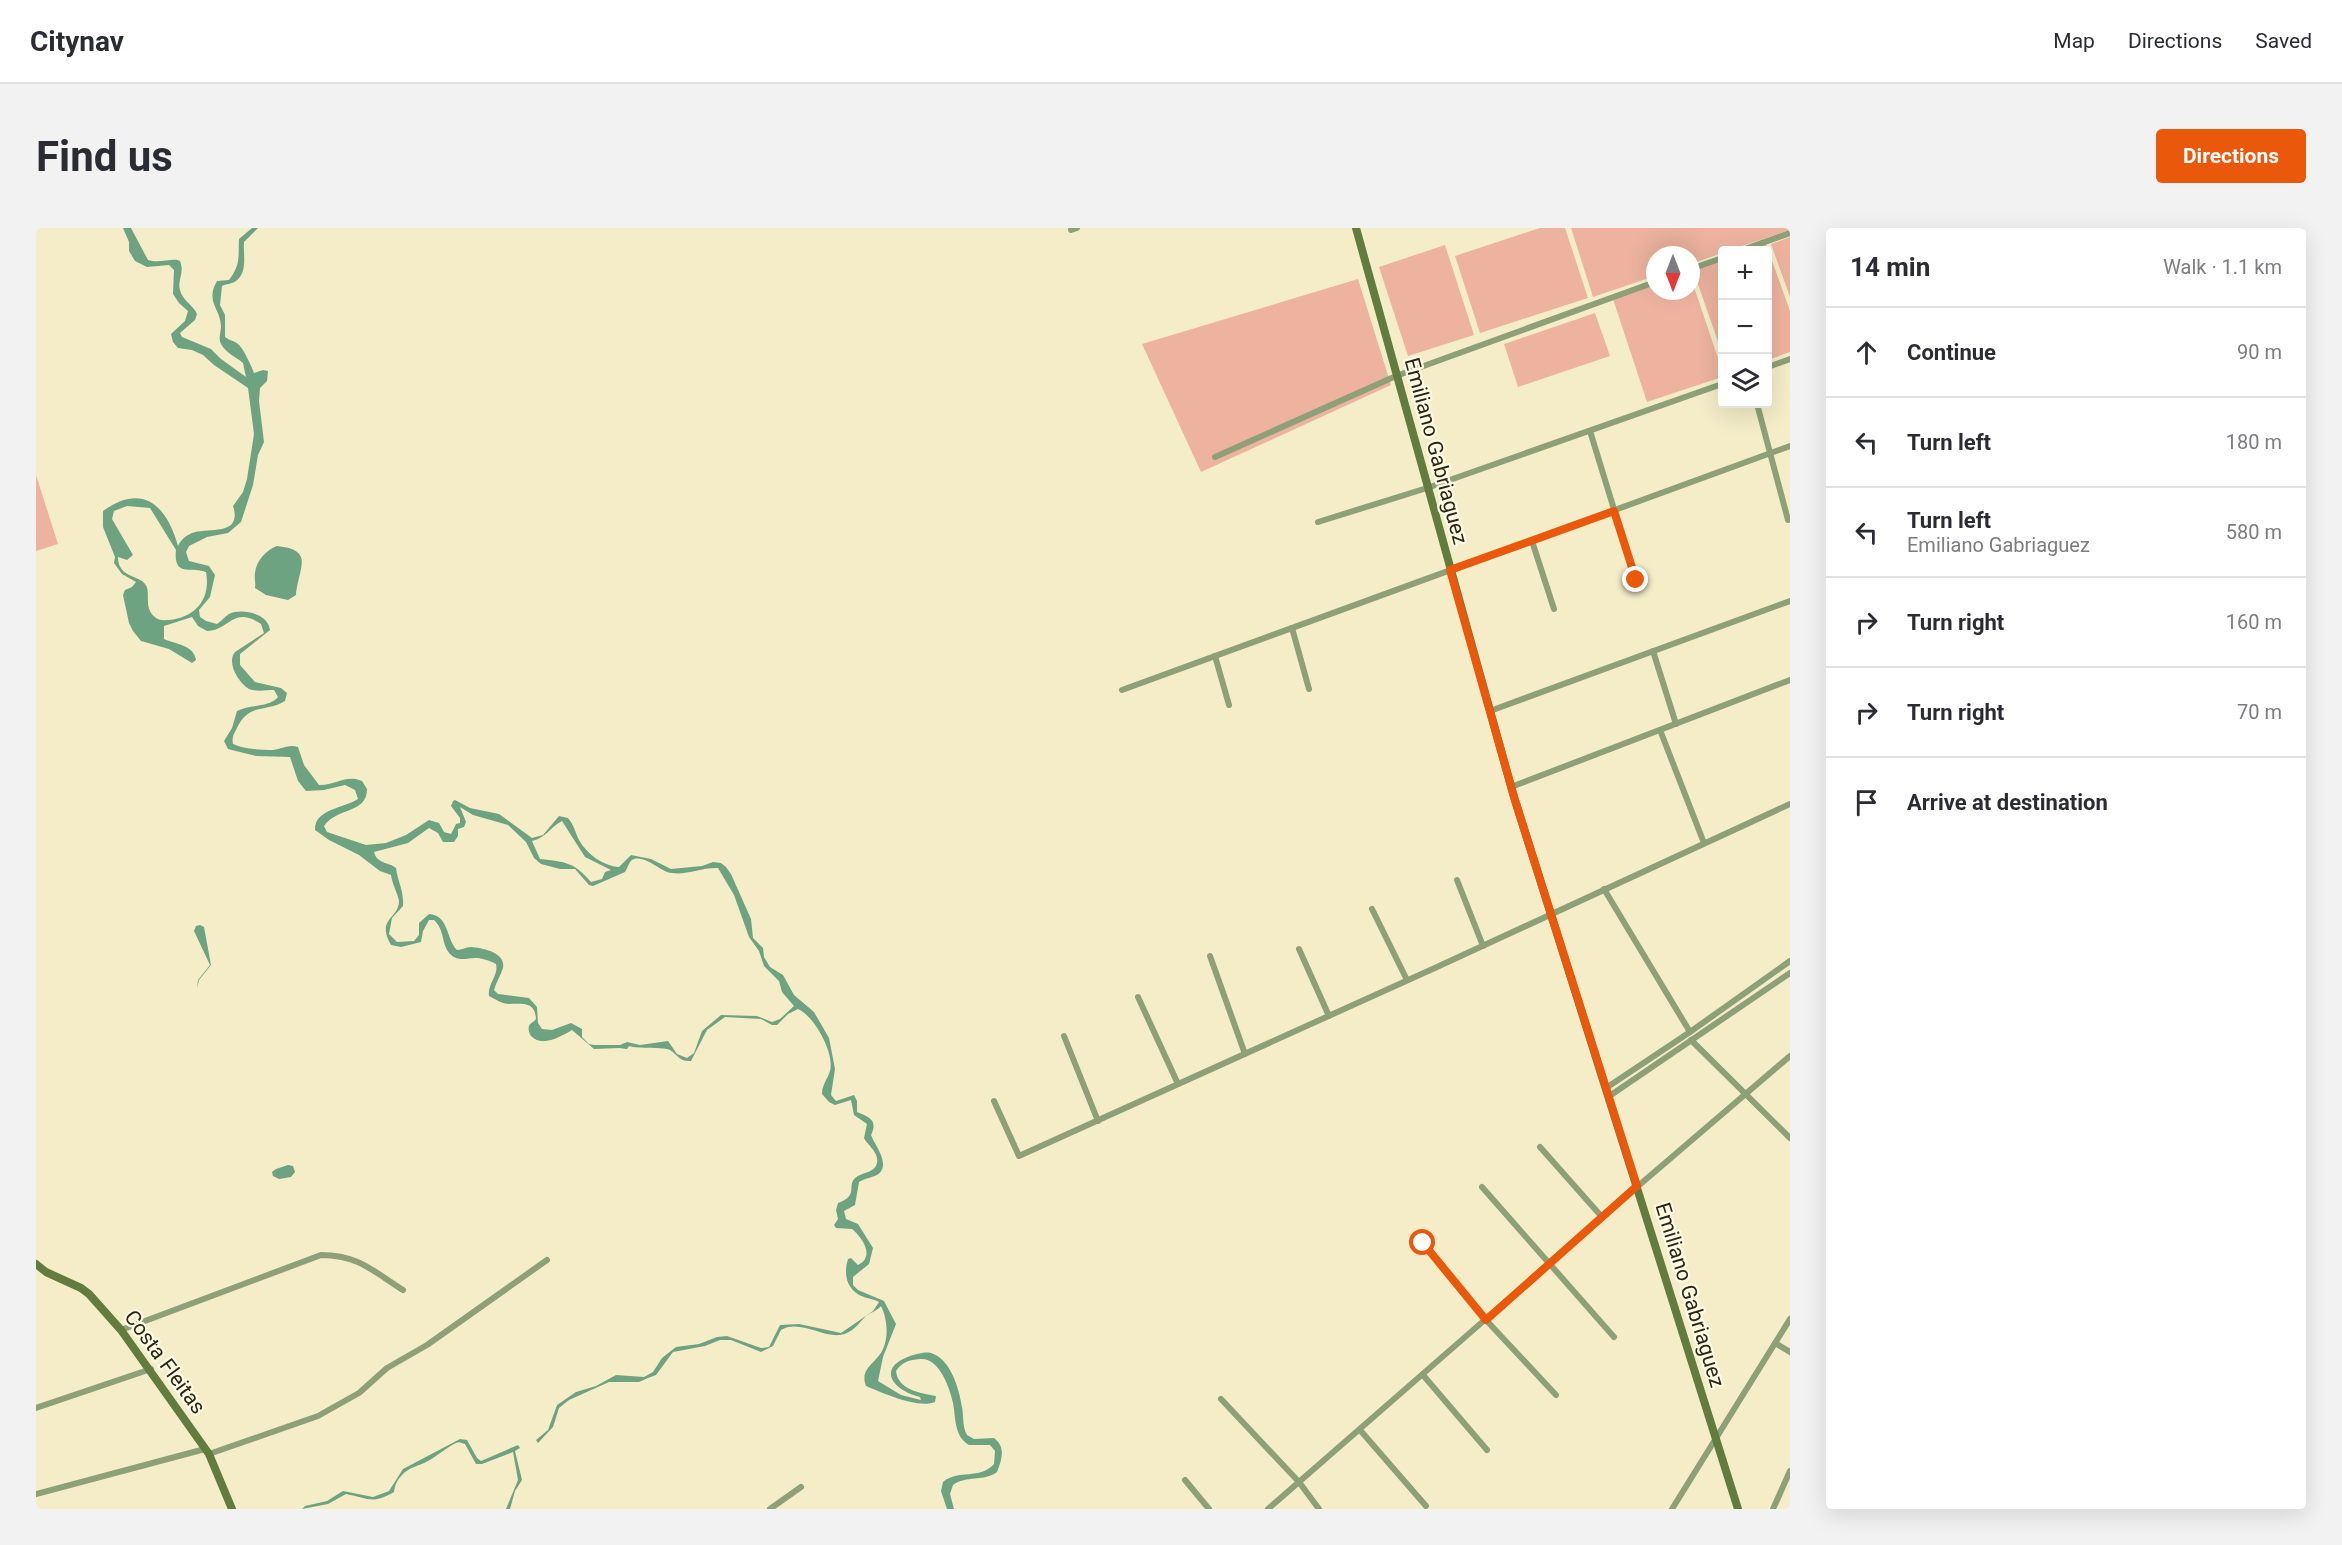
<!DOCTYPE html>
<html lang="en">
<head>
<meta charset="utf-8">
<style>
  body { margin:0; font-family:Roboto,sans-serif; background:#f2f2f3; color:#2b2b33 }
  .controls { position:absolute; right:18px; top:18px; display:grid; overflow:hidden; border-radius:6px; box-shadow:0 6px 24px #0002 }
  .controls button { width:54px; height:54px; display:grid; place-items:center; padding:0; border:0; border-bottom:2px solid #e1e1e2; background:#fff; color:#2b2b33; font:30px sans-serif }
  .compass { position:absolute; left:1610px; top:18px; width:54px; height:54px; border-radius:50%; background:#fff; box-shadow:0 6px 24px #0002; rotate:180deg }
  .stop { position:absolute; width:18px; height:18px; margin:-14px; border:4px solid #ea580c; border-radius:50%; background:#fff }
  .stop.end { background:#ea580c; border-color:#fff; box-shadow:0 2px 6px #0008 }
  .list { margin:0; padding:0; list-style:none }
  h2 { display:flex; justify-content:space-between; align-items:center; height:78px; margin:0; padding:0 24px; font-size:26px }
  h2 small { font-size:20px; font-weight:400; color:#7c7c81 }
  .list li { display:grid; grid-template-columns:39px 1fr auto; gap:18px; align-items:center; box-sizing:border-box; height:90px; padding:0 24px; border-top:2px solid #e1e1e2 }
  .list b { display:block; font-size:22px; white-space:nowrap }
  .list p { margin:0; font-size:20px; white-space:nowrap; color:#7c7c81 }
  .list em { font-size:20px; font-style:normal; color:#7c7c81 }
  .icon { flex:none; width:33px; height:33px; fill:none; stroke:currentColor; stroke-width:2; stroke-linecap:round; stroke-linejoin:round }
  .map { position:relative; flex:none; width:1754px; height:1281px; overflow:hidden; border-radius:6px }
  header { display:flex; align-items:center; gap:36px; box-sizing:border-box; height:84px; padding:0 30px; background:#fff; border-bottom:2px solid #e1e1e2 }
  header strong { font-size:28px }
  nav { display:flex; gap:33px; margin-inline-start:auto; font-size:21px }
  .intro { display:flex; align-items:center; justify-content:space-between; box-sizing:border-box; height:144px; padding:0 36px }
  h1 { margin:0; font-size:42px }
  .button { padding:15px 27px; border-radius:6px; background:#ea580c; color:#fff; font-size:21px; font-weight:700 }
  main { display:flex; gap:36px; padding:0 36px }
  aside { flex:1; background:#fff; border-radius:6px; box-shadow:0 6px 24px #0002 }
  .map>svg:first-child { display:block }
  .green { fill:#edb39f }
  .water { fill:#6ea382; fill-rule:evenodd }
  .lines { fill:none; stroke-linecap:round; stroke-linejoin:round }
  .street { stroke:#8ea078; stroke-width:6 }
  .secondary { stroke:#627b3e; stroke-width:8 }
  .route { stroke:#ea580c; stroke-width:8 }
  .labels { text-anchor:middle; stroke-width:4.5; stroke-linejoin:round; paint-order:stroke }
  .street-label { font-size:21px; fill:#292618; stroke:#fefae4 }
</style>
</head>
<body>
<header>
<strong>Citynav</strong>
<nav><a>Map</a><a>Directions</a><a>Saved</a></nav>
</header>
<div class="intro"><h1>Find us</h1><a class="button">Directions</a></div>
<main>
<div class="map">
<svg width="1754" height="1281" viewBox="0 0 1754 1281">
  <rect width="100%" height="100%" fill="#f4edc8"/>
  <!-- green -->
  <g class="green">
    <polygon points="1504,0 1529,0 1552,70 1444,105 1419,28"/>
    <polygon points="1535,0 1754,0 1754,2 1694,22 1686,22 1686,25 1655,36 1655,27 1619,27 1619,48 1557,69"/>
    <polygon points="1754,9 1754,69 1735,16"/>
    <polygon points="1730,16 1754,83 1754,124 1732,132 1732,22 1712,22"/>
    <polygon points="1409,17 1438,107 1372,128 1343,39"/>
    <polygon points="1686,31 1686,125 1657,42"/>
    <polygon points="1655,50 1686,142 1686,149 1611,174 1576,68 1619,54 1619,63 1655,63"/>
    <polygon points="1322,51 1355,157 1165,244 1106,116"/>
    <polygon points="1559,85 1574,128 1482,159 1468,116"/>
    <polygon points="0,247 22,316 0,323"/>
  </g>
  <!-- water -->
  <g class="water">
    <path d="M87 0H95L112 32C124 36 138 29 144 33 149 46 141 51 144 62 146 72 158 78 161 86L159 92 144 105 146 109 175 121 185 131 210 149 207 135C200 129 190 125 185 116 182 110 185 104 185 98 184 79 169 74 181 53L193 52C205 36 202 29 203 11L216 0H222L208 14C207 27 212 44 200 53 196 56 190 56 186 58L184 77 189 87V109C194 113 200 113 203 117 207 120 217 141 218 145L227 142 232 143 231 153 224 160 223 173 228 214 222 227 217 257 205 294 192 305 171 309 153 318 150 324 153 333 173 338 179 347 174 369 163 382 164 389 170 393 181 396C186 393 188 389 193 386 206 380 232 385 234 402L204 426V437L219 454 245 460 251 465 249 473C229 485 212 474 200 502 197 507 196 510 197 516 208 521 224 522 237 522 246 521 253 516 262 519L268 537 283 557C298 558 310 546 326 553L331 561C331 586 301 579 288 598L291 604 330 617 350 615 370 607 393 592 403 595 408 604 415 606 420 596 424 595V590L415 578 417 573 419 572 434 580 463 586 496 610 507 607 523 588 532 590C538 597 539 604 543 612 551 626 567 638 583 639L595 627 615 631 635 641 666 638 677 634 685 635 690 639 695 646 715 691 717 710 727 720 728 729 734 739 747 747 758 767 778 784 793 810 799 841 795 867 800 873 818 867 821 873V884C834 889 842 893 835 907 839 918 856 937 841 947 835 950 829 950 823 954L819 977 808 983 810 991 822 996 837 1020 833 1036 817 1049V1057L822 1062 848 1073 860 1096 847 1129 842 1153 865 1167 885 1172 884 1169C851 1160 841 1136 881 1126 886 1125 890 1124 895 1125 915 1131 923 1161 926 1179 928 1189 926 1198 931 1207L938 1211 958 1210C970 1219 966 1231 961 1244 948 1254 930 1247 917 1257L914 1266 918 1281H911L905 1263 907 1254C922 1241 944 1252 958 1236L959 1223 954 1217H933C918 1208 920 1191 917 1175 914 1160 903 1129 884 1131 873 1132 866 1134 860 1143 862 1162 884 1165 900 1168L899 1174C882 1181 847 1165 830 1158 823 1140 841 1135 847 1121 853 1108 851 1090 845 1078 841 1083 835 1084 830 1088 822 1096 817 1105 804 1107 786 1109 762 1091 745 1102L737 1118 725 1124 695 1112H684L669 1118 637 1124 620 1147 612 1150 603 1154H573L533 1172 523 1180 517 1199 502 1215 500 1212 512 1202 521 1177 540 1164 560 1158 580 1147 608 1149 617 1144 626 1130 640 1119 663 1116 681 1109 691 1108 725 1120 733 1119 744 1097 763 1096 805 1105 837 1083 843 1074C838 1071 834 1071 828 1069 811 1063 807 1047 812 1031L815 1030 822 1037C839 1029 827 1010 816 1001L800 1000 798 997 802 991 800 982 802 975C825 967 808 956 822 948 829 944 839 944 841 935 843 924 832 918 828 910L831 896 818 887 815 872 799 877 793 874 786 866C786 857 791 852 794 843 799 825 778 788 762 781L752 786 741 797H736L725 791 689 789 671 802 655 833C643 834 642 827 634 822 629 819 602 821 593 818L591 821 583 820 558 821 536 802C526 808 506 820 495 808 493 805 492 801 493 798 494 795 498 794 500 791 499 773 486 776 473 776 466 776 459 771 453 768 451 756 463 747 460 736 455 733 448 731 442 730 432 729 423 735 414 726 405 716 409 702 398 692H393L387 703 385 714 365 719 355 717C340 691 362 691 363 674 363 668 356 656 355 647L344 643 323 627 293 612 279 602C278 581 309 580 322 571L319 562 309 557 288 562 270 563 262 553 254 529 220 528 192 521 188 513 196 500 201 483C213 476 233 480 242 469L238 462C230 462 220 464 213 461 203 455 190 435 199 424L228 405 225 396C197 377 193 403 171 403L162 398 156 389 128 398V411C139 416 158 417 160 432L156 435 133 421 105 413 97 403 93 395 87 367 89 362 96 359 100 354 86 346 78 335 79 329 67 299V283C107 254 131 278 142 318 145 312 149 308 156 305 171 299 207 309 197 278L207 264 211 251 218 206 212 160 178 137 167 127 156 122 142 120 137 114 135 106 149 93 152 83 143 75 137 66 138 42 133 37 111 39 99 33 93 23V14ZM91 278 114 280 140 322C137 350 156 338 170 344 175 371 160 389 133 392 129 392 124 393 120 390 106 380 116 364 109 356 103 347 82 350 82 329L91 332 97 327 76 291 78 283ZM424 579 437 587 472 597 490 614 498 630 505 636 524 641H539L553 657 557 658 589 644C591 641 593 634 596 632 607 626 622 641 631 644 648 649 665 639 682 640L698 667 713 709 723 723 728 738 743 753 746 764 758 778 744 791 736 794 721 788 685 787 666 803 658 825 651 830 641 826 632 813 604 817 591 814 584 817H558L553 816 546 809V801L535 795 516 802 506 801 502 795 501 779 493 770 462 766 458 762C460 754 465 747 467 740 470 724 446 720 435 719 430 719 426 722 421 722 410 711 413 687 393 686L383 695V707L378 713 361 714 353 706 356 690 367 678C368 662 362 655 360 640 353 634 341 636 338 624L372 615 393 600 402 605 407 614H418L422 608V601L428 599 430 594ZM526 593 549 629 575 642 569 644 566 651 555 654C538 634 530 634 504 631L496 613C510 610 514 599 526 593Z"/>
    <path d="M241 318C279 322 263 339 260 367L252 372 230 367 219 360C220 355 218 351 219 345 220 333 230 322 241 318Z"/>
    <polygon points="164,697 168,699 175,737 163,752 161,760 162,752 174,737 158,703 160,698"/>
    <polygon points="252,937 257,938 259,944 255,949 243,951 237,948 236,944 240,941"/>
    <path d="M424 1211 431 1212 441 1230 445 1233 482 1217 484 1220 479 1223 486 1252 479 1263 474 1281H470L482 1252 477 1224 446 1236H440L429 1216C425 1215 424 1213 420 1215 411 1219 400 1229 392 1233 383 1238 373 1239 366 1247 361 1252 359 1257 358 1264 336 1277 332 1270 310 1266L292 1276 266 1281 269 1278 291 1273 307 1263 337 1269 353 1263 367 1241Z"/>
  </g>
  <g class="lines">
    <!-- street -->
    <g class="street">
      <polyline points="1035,2 1041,0"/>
      <polyline points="1706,22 1754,5"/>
      <polyline points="1655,41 1686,30"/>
      <polyline points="1732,139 1754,131"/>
      <polyline points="1721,176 1752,292"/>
      <polyline points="1554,203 1600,353"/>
      <polyline points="1179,229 1360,148 1619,54"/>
      <polyline points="1282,294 1391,260 1686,156"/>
      <polyline points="1496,313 1518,381"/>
      <polyline points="1256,400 1273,461"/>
      <polyline points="1617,423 1640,496"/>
      <polyline points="1179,428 1193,477"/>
      <polyline points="1086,462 1754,218"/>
      <polyline points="1454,483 1754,373"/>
      <polyline points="1624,502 1668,615"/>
      <polyline points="1475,559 1754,452"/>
      <polyline points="1421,652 1447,718"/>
      <polyline points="1568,661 1654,804"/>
      <polyline points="1336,681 1371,752"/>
      <polyline points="1263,721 1293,788"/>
      <polyline points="1174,728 1209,826"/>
      <polyline points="1102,769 1142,856"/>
      <polyline points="1028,808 1062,893"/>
      <polyline points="1655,812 1754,910"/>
      <polyline points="1570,860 1654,804 1754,733"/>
      <polyline points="1572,869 1754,745"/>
      <polyline points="958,873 983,928 1401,739 1754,576"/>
      <polyline points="1504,919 1566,989"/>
      <polyline points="1446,959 1578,1109"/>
      <polyline points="1387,1015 1450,1092 1520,1167"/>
      <path d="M85 1102 285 1027C322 1027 337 1043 367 1062"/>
      <polyline points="1739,1115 1754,1124"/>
      <polyline points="1387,1147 1451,1222"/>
      <polyline points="1185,1171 1263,1254 1283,1281"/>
      <polyline points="0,1180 115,1141"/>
      <polyline points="1324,1202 1390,1278"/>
      <polyline points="173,1226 282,1188 323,1165 351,1140 391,1117 511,1032"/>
      <polyline points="1149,1252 1173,1281"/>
      <polyline points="0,1266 169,1221"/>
      <polyline points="734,1281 765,1259"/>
      <polyline points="1232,1281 1601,959 1754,828"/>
      <polyline points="1636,1281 1754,1091"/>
      <polyline points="1737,1281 1754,1243"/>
    </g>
    <!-- secondary -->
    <g class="secondary">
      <polyline points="1320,0 1478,569 1702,1281"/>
      <polyline points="0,1036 10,1044 45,1060 53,1066 85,1102 173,1226 196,1281"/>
    </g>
  </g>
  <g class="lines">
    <!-- route -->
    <polyline class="route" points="1387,1015 1450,1092 1601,958 1478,569 1414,342 1578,283 1600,352"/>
  </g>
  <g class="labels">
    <!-- street labels -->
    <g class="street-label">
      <text transform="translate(1400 223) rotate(75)" y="7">Emiliano Gabriaguez</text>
      <text transform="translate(1654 1067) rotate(73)" y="7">Emiliano Gabriaguez</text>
      <text transform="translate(129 1134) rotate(54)" y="7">Costa Fleitas</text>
    </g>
  </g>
</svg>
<div class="controls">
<button>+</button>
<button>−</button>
<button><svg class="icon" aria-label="layers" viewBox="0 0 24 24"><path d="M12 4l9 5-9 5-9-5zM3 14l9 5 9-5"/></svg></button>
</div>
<svg class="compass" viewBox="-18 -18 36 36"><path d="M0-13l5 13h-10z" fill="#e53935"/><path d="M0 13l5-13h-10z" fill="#7c7c81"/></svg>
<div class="stop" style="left:1387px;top:1015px"></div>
<div class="stop end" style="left:1600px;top:352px"></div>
</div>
<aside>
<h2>14 min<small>Walk · 1.1 km</small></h2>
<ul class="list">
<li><svg class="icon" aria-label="ahead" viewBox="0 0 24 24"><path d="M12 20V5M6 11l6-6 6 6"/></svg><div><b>Continue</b></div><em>90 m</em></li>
<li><svg class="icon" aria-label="left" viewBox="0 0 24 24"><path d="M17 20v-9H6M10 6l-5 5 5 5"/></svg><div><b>Turn left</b></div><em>180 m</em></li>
<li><svg class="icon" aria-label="left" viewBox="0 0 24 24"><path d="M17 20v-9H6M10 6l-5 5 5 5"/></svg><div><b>Turn left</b><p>Emiliano Gabriaguez</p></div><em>580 m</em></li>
<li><svg class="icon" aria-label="right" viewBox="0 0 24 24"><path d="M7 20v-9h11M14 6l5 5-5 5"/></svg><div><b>Turn right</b></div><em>160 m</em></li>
<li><svg class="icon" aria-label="right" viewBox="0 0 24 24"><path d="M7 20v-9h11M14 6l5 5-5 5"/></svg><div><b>Turn right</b></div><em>70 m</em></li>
<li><svg class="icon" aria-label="arrive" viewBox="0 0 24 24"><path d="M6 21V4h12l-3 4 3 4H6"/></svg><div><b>Arrive at destination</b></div></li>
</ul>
</aside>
</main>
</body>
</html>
